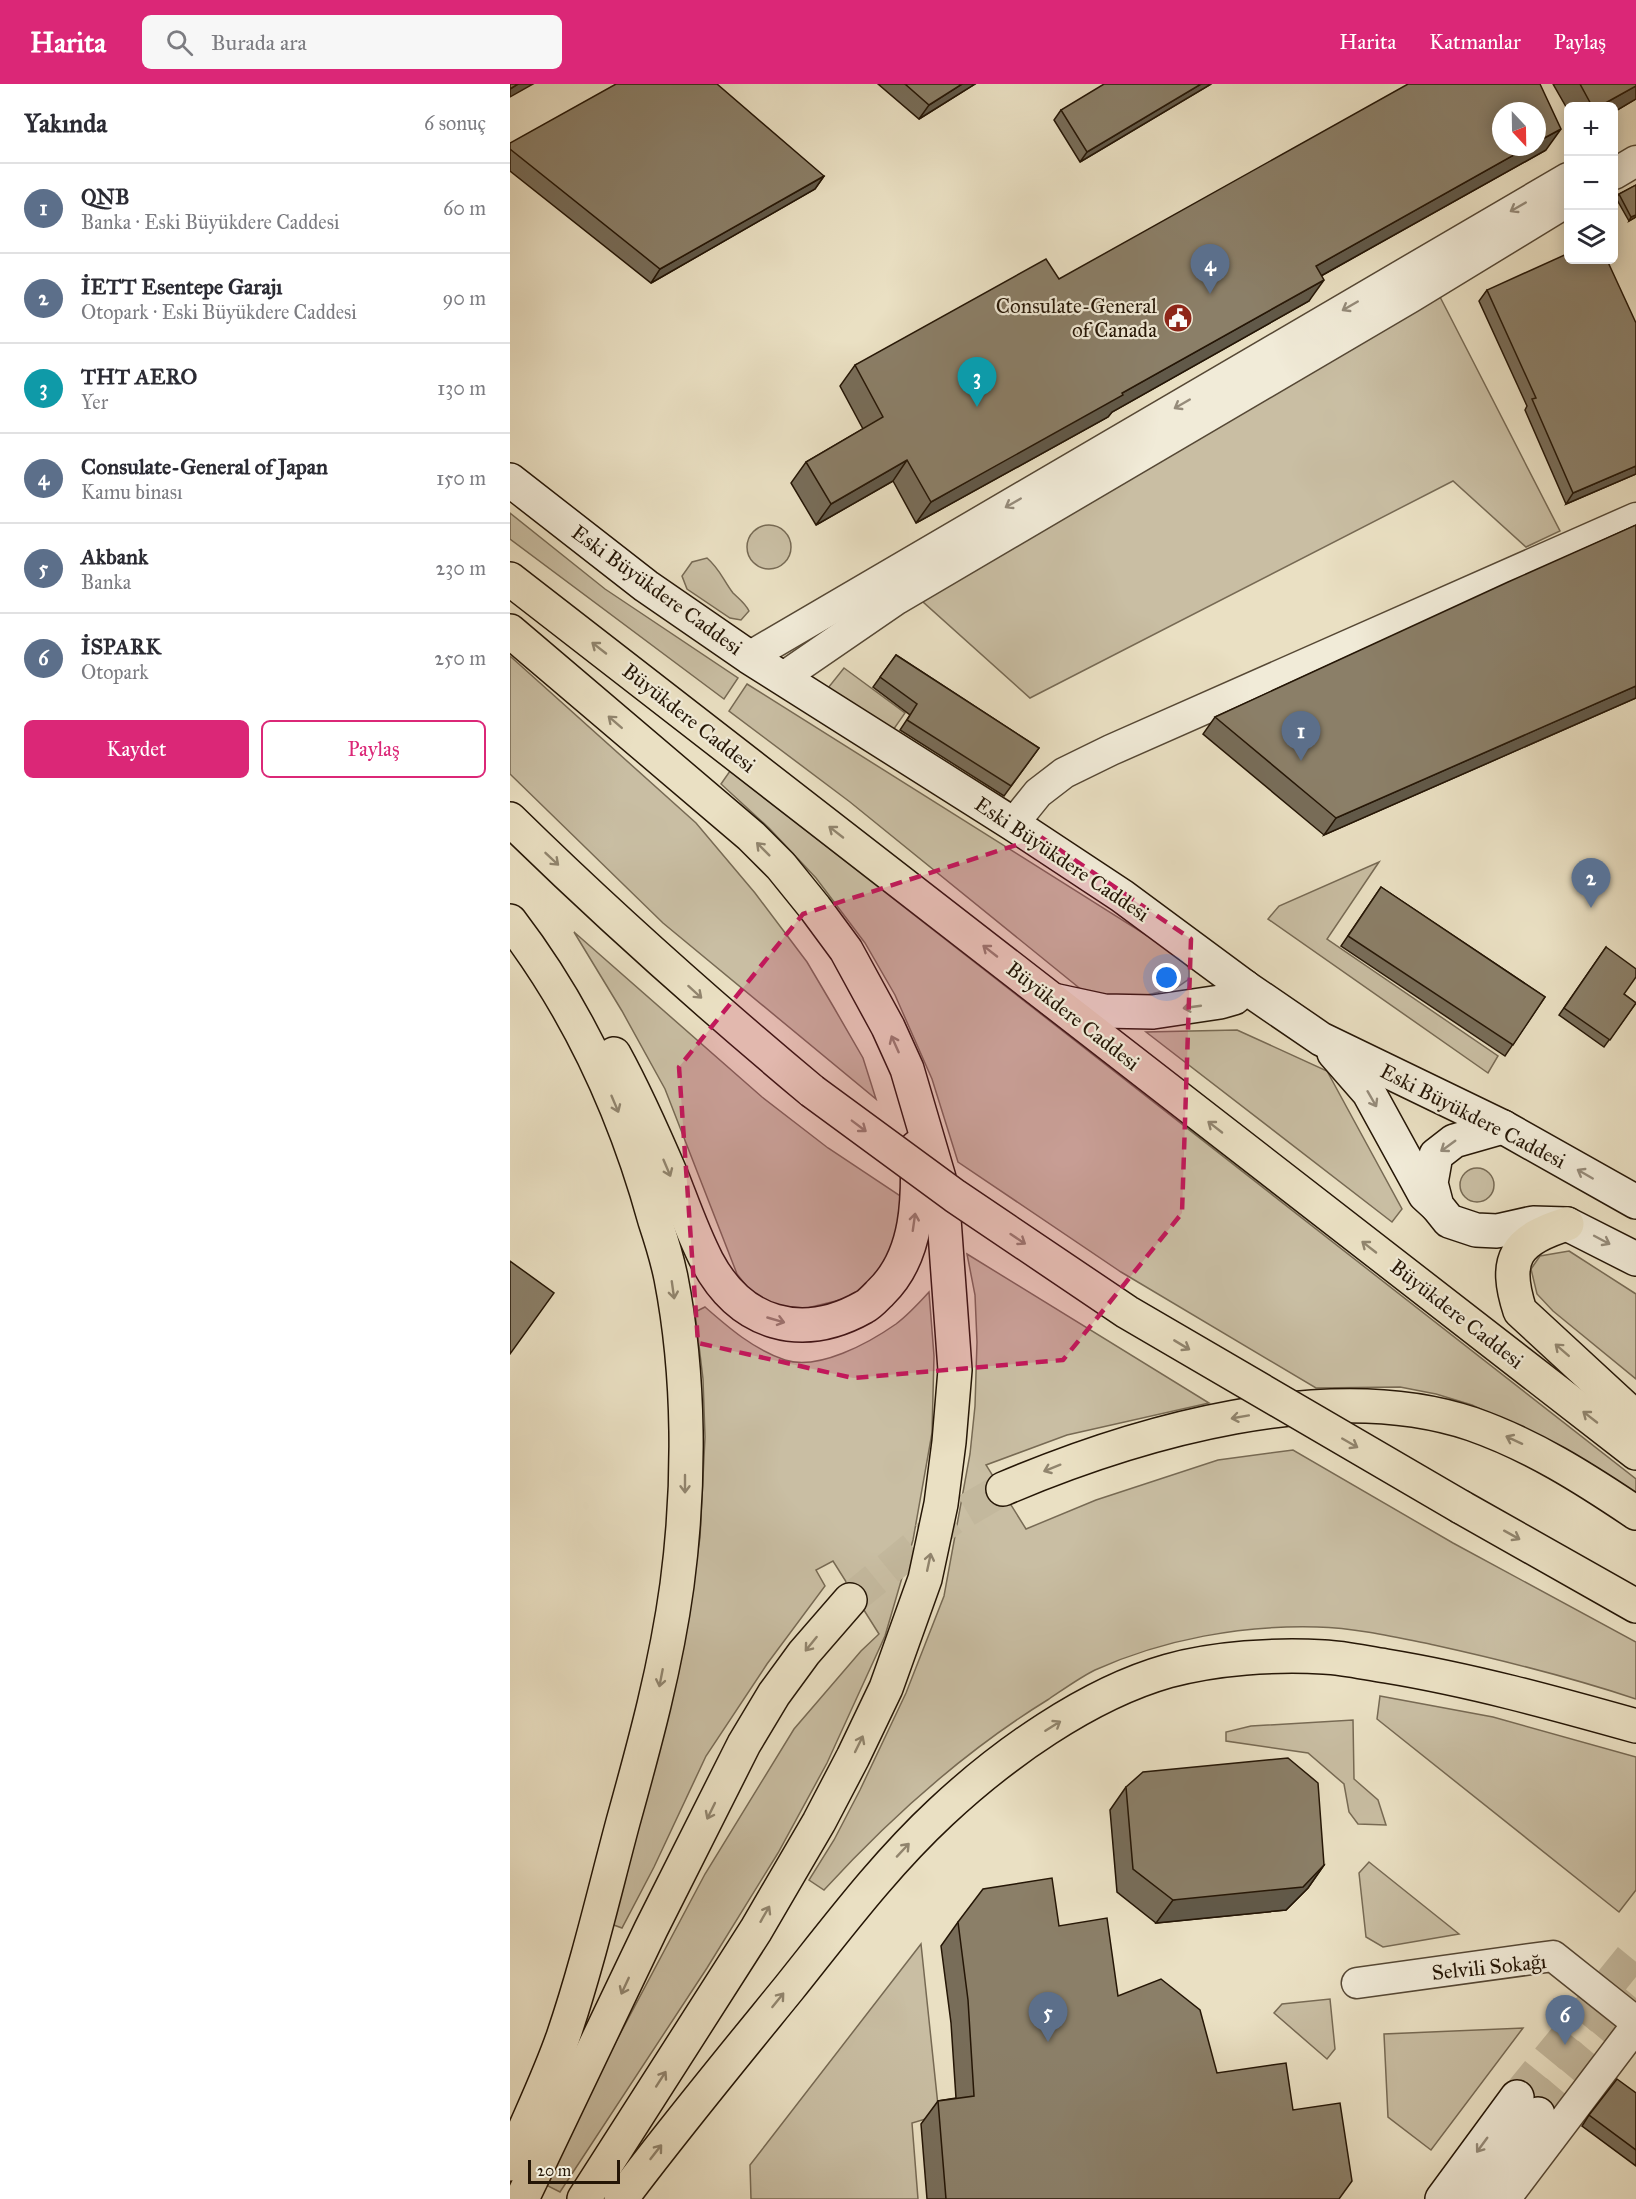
<!DOCTYPE html>
<html lang="tr">
<head>
<meta charset="utf-8">
<style>
  body { margin:0; font-family:"IM FELL Great Primer",serif; background:#f7f7f7; color:#2b2b33 }
  .controls { position:absolute; right:18px; top:18px; display:grid; overflow:hidden; border-radius:9px; box-shadow:0 3px 15px #0003 }
  .controls button { width:54px; height:54px; display:grid; place-items:center; padding:0; border:0; border-bottom:2px solid #e1e1e2; background:#fff; color:#2b2b33; font:30px sans-serif }
  .compass { position:absolute; left:982px; top:18px; width:54px; height:54px; border-radius:50%; background:#fff; box-shadow:0 3px 15px #0003; rotate:158deg }
  .scale { position:absolute; left:18px; bottom:15px; width:92px; box-sizing:border-box; padding-left:6px; border:3px solid #251606; border-top:0; font-size:16px; line-height:21px; white-space:nowrap; color:#251606; -webkit-text-stroke:4px #f1ebd8; paint-order:stroke }
  .you { position:absolute; left:657px; top:894px; width:21px; height:21px; margin:-15px; border:4px solid #fff; border-radius:50%; background:#1a73e8; box-shadow:0 0 0 9px #1a73e833 }
  .badge { display:grid; place-items:center; width:39px; height:39px; border-radius:50%; background:#db2777; color:#fff; font-size:20px; font-weight:700 }
  .pin { position:absolute; translate:-50% -50px; filter:drop-shadow(0 2px 3px #0008) }
  .pin::after { content:''; position:absolute; top:32px; width:21px; height:18px; background:inherit; clip-path:polygon(0 0,100% 0,50% 100%) }
  .list { margin:0; padding:0; list-style:none }
  h2 { display:flex; justify-content:space-between; align-items:center; height:78px; margin:0; padding:0 24px; font-size:26px }
  h2 small { font-size:20px; font-weight:400; color:#7c7c81 }
  .list li { display:grid; grid-template-columns:39px 1fr auto; gap:18px; align-items:center; box-sizing:border-box; height:90px; padding:0 24px; border-top:2px solid #e1e1e2 }
  .list b { display:block; font-size:22px; white-space:nowrap }
  .list p { margin:0; font-size:20px; white-space:nowrap; color:#7c7c81 }
  .list em { font-size:20px; font-style:normal; color:#7c7c81 }
  .actions { display:flex; gap:12px; padding:18px 24px }
  .actions a { flex:1; padding:14px 0; border:2px solid #db2777; border-radius:9px; text-align:center; font-size:21px; color:#db2777 }
  .actions .main { background:#db2777; color:#fff }
  .icon { flex:none; width:33px; height:33px; fill:none; stroke:currentColor; stroke-width:2; stroke-linecap:round; stroke-linejoin:round }
  .map { position:relative; flex:none; width:1126px; height:2115px; overflow:hidden }
  header { display:flex; align-items:center; gap:36px; box-sizing:border-box; height:84px; padding:0 30px; background:#db2777; color:#fff }
  header strong { font-size:28px }
  nav { display:flex; gap:33px; margin-inline-start:auto; font-size:21px }
  .search { width:420px; height:54px; background:#f7f7f7; display:flex; align-items:center; gap:15px; box-sizing:border-box; padding:0 21px; border-radius:9px; color:#7c7c81; font-size:22px }
  main { display:flex }
  aside { flex:1; background:#fff }
  .map>svg:first-child { display:block }
  .green { fill:#c9bea3; stroke:#776a54; stroke-width:1.5 }
  .lines { fill:none; stroke-linecap:round; stroke-linejoin:round }
  .secondary-tunnel { stroke:#c3b89d; stroke-width:33; stroke-dasharray:33 16; stroke-linecap:butt }
  .highway-tunnel { stroke:#c3b89d; stroke-width:33; stroke-dasharray:33 16; stroke-linecap:butt }
  .street-casing { stroke:#564835; stroke-width:33 }
  .secondary-casing { stroke:#251606; stroke-width:36 }
  .primary-casing { stroke:#251606; stroke-width:36 }
  .highway-casing { stroke:#251606; stroke-width:36 }
  .street { stroke:#f1ebd8; stroke-width:30 }
  .secondary { stroke:#f1ebd8; stroke-width:33 }
  .primary { stroke:#eae0c3; stroke-width:33 }
  .highway { stroke:#eae0c3; stroke-width:33 }
  .primary-bridge-casing { stroke:#251606; stroke-width:36; stroke-linecap:butt }
  .primary-bridge { stroke:#eae0c3; stroke-width:33 }
  .wall { fill:#786d59; stroke:#251606; stroke-width:1.5 }
  .shaded-wall { fill:#615949; stroke:#251606; stroke-width:1.5 }
  .building { fill:#8b7f68; stroke:#251606; stroke-width:1.5 }
  .oneway { stroke:#958b7a }
  .oneway2 { stroke:#91856e }
  .marked { fill:#c2185b; fill-opacity:0.2; stroke:#c2185b; stroke-width:4.5; stroke-dasharray:12 8; stroke-linejoin:round }
  .labels { text-anchor:middle; stroke-width:4.5; stroke-linejoin:round; paint-order:stroke }
  .poi-label { font-size:21px; fill:#251606; stroke:#f1ebd8; text-anchor:end }
  .street-label { font-size:21px; fill:#251606; stroke:#f1ebd8 }
</style>
</head>
<body>
<header>
<strong>Harita</strong>
<div class="search"><svg class="icon" aria-label="search" viewBox="0 0 24 24"><circle cx="10" cy="10" r="6"/><path d="M15 15l6 6"/></svg>Burada ara</div>
<nav><a>Harita</a><a>Katmanlar</a><a>Paylaş</a></nav>
</header>
<main>
<aside>
<h2>Yakında<small>6 sonuç</small></h2>
<ul class="list">
<li><span class="badge" style="background:#5c6f8a">1</span><div><b>QNB</b><p>Banka · Eski Büyükdere Caddesi</p></div><em>60 m</em></li>
<li><span class="badge" style="background:#5c6f8a">2</span><div><b>İETT Esentepe Garajı</b><p>Otopark · Eski Büyükdere Caddesi</p></div><em>90 m</em></li>
<li><span class="badge" style="background:#0f9aa8">3</span><div><b>THT AERO</b><p>Yer</p></div><em>130 m</em></li>
<li><span class="badge" style="background:#5c6f8a">4</span><div><b>Consulate-General of Japan</b><p>Kamu binası</p></div><em>150 m</em></li>
<li><span class="badge" style="background:#5c6f8a">5</span><div><b>Akbank</b><p>Banka</p></div><em>230 m</em></li>
<li><span class="badge" style="background:#5c6f8a">6</span><div><b>İSPARK</b><p>Otopark</p></div><em>250 m</em></li>
</ul>
<div class="actions"><a class="main">Kaydet</a><a>Paylaş</a></div>
</aside>
<div class="map">
<svg width="1126" height="2115" viewBox="0 0 1126 2115">
  <rect width="100%" height="100%" fill="#eae0c3"/>
  <filter id="stains"><feTurbulence type="fractalNoise" baseFrequency=".00333" numOctaves="4"/><feColorMatrix values="0 0 0 0 .2 0 0 0 0 .09 0 0 0 0 .02 0 0 0 .5 -.17"/></filter>
  <radialGradient id="worn" r=".72"><stop offset=".6" stop-color="#630" stop-opacity="0"/><stop offset="1" stop-color="#630" stop-opacity=".3"/></radialGradient>
  <!-- green -->
  <g class="green">
    <polygon points="928,209 1050,447 1016,463 943,397 520,614 412,517"/>
    <polygon points="0,429 95,505 228,594 214,615 0,455"/>
    <circle cx="259" cy="463" r="22"/>
    <path d="M197 474C210 485 213 496 223 509 229 515 235 519 239 527L231 536 220 534 177 505 172 492 182 478Z"/>
    <polygon points="0,572 186,739 245,809 297,878 323,922 353,974 366,1015 153,839 0,690"/>
    <polygon points="334,584 395,629 381,649 314,609"/>
    <polygon points="237,600 668,871 679,884 679,895 666,904 633,912 578,911 340,718 219,627"/>
    <polygon points="220,687 1126,1395 1126,1414 1019,1348 962,1321 926,1310 890,1303 806,1304 611,1188 448,1078 422,995 385,911 355,859 306,794 259,744 211,700"/>
    <polygon points="869,778 817,855 988,972 978,989 758,835 769,822"/>
    <polygon points="64,848 252,1013 318,1064 398,1117 383,1175 356,1203 334,1215 293,1225 273,1224 254,1217 238,1204 227,1190 155,1005 112,927"/>
    <polygon points="727,946 817,987 892,1125 882,1138 636,948"/>
    <circle cx="967" cy="1101" r="17"/>
    <polygon points="1059,1167 1126,1210 1126,1295 1043,1227 1027,1210 1021,1185 1030,1172"/>
    <path d="M457 1170 699 1319 557 1351 476 1381 516 1445 586 1416 708 1376 783 1366 943 1459 1126 1558V1615C1060 1593 992 1576 924 1561 885 1553 846 1544 807 1543 732 1541 654 1555 585 1586 569 1594 554 1605 539 1615 456 1666 380 1734 314 1806L299 1796 324 1756 350 1706 396 1609 434 1512 460 1370 465 1322 467 1258 465 1211Z"/>
    <path d="M419 1208 424 1272 422 1349 403 1456 375 1552 317 1679 268 1769 197 1884 50 2108 36 2101 77 2012 195 1790 284 1645 351 1567 369 1550 323 1477 306 1486 315 1502 257 1580 196 1672 144 1783 112 1844 101 1840 176 1538 190 1454 195 1353 193 1295 185 1228 195 1223C219 1244 243 1265 275 1276 308 1287 359 1259 386 1240 398 1231 409 1219 419 1208Z"/>
    <polygon points="870,1612 983,1633 1126,1673 1126,1806 1109,1828 867,1635"/>
    <polygon points="843,1636 844,1695 868,1716 876,1741 848,1740 839,1728 834,1700 798,1669 716,1657 716,1648 741,1642"/>
    <polygon points="859,1778 949,1850 873,1863 856,1853 849,1789"/>
    <polygon points="411,1860 429,2031 402,2039 408,2115 241,2115 240,2081"/>
    <polygon points="820,1915 825,1965 817,1975 764,1929 772,1920"/>
    <polygon points="1013,1944 921,2066 878,2033 874,1950"/>
  </g>
  <g class="lines">
    <!-- secondary-tunnel -->
    <g class="secondary-tunnel">
      <polyline points="1007,2013 1126,1867"/>
      <polyline points="1028,2030 1126,1914"/>
    </g>
    <!-- highway-tunnel -->
    <polyline class="highway-tunnel" points="340,1516 417,1453 445,1433 493,1405"/>
    <!-- street casing -->
    <g class="street-casing">
      <g id="street">
        <polyline points="1104,90 1126,77"/>
        <polyline points="239,573 1058,94"/>
        <polyline points="272,594 387,515 901,213 1052,121"/>
        <polyline points="503,740 528,709 554,689 601,666 1126,434"/>
        <polyline points="847,1899 1043,1872 1126,1938"/>
        <polyline points="995,2115 1126,1942"/>
      </g>
    </g>
    <!-- secondary casing -->
    <g class="secondary-casing">
      <g id="secondary">
        <polyline points="0,396 136,502 239,573 503,740 612,812 735,903 811,955 993,1043 1126,1118"/>
        <polyline points="543,916 594,927 643,928 710,918 724,914 735,903"/>
        <polyline points="824,969 859,1009 915,1111 927,1122"/>
        <polyline points="993,1043 944,1057 926,1071 921,1099 927,1122 939,1137 966,1146 987,1147 1023,1139 1057,1140 1126,1175"/>
        <polyline points="932,2115 1007,2013"/>
        <polyline points="965,2115 1028,2030"/>
      </g>
    </g>
    <!-- primary casing -->
    <g class="primary-casing">
      <g id="primary">
        <polyline points="0,495 1126,1369"/>
        <path d="M0 735C97 830 198 920 302 1007"/>
        <path d="M1057 1140C1005 1156 993 1175 1010 1227L1126 1334"/>
        <polyline points="951,1423 1126,1522"/>
      </g>
    </g>
    <!-- highway casing -->
    <g class="highway-casing">
      <g id="highway">
        <polyline points="0,547 241,752 271,782 305,824 336,866 378,943 397,985 429,1094 434,1135 445,1286 439,1358 431,1420 415,1495 376,1604 343,1673 309,1738 246,1846 74,2115"/>
        <path d="M0 837C69 927 115 1028 145 1137 151 1155 157 1174 161 1194 180 1292 180 1402 167 1501 156 1582 135 1659 113 1738 94 1809 77 1883 53 1953 38 1996 17 2038 0 2080"/>
        <path d="M104 970C126 1010 144 1051 162 1093 173 1121 183 1150 197 1177 231 1241 292 1258 354 1223 360 1220 366 1213 371 1208 409 1171 409 1113 407 1063"/>
        <path d="M493 1405C627 1348 819 1292 962 1340 1022 1361 1074 1394 1126 1429"/>
        <polyline points="12,2115 141,1845 234,1660 264,1610 294,1569 340,1516"/>
        <path d="M111 2115C165 2043 222 1974 279 1904 327 1844 374 1781 431 1728 492 1671 577 1610 658 1587 705 1574 765 1570 814 1573 835 1574 856 1579 876 1582 961 1596 1044 1619 1126 1642"/>
      </g>
    </g>
    <!-- street -->
    <use href="#street" class="street"/>
    <!-- secondary -->
    <use href="#secondary" class="secondary"/>
    <!-- primary -->
    <use href="#primary" class="primary"/>
    <!-- highway -->
    <use href="#highway" class="highway"/>
    <!-- primary-bridge casing -->
    <g class="primary-bridge-casing">
      <polyline id="primary-bridge" points="302,1007 445,1112 617,1228 951,1423"/>
    </g>
    <!-- primary-bridge -->
    <use href="#primary-bridge" class="primary-bridge"/>
  </g>
  <!-- wall -->
  <g class="wall">
    <polygon points="368,0 465,0 409,35"/>
    <polygon points="701,0 570,78 544,36 551,26"/>
    <polygon points="1043,0 1126,0 1126,15 1104,28 1104,22 1059,22 1059,28"/>
    <polygon points="0,59 314,92 305,105 141,199 0,87"/>
    <polygon points="1036,66 811,192 799,217 602,328 598,333 406,439 383,397 306,441 281,399 296,378 353,345 330,302 345,281 549,195"/>
    <polygon points="1126,101 1126,133 1119,137 1106,114 1109,110"/>
    <polygon points="977,206 1126,390 1056,420 1015,326 1017,322 969,217"/>
    <polygon points="1126,441 1126,614 814,751 693,650 705,633"/>
    <polygon points="386,571 529,664 494,712 390,646 400,631 363,603"/>
    <polygon points="871,803 1035,913 995,972 831,862"/>
    <polygon points="1096,863 1114,910 1126,919 1094,963 1049,931"/>
    <polygon points="616,1703 814,1781 798,1804 776,1826 646,1839 607,1808 600,1726"/>
    <polygon points="448,1838 549,1842 608,1912 707,1989 783,2026 829,2115 417,2115 411,2040 428,2017 446,2014 441,1939 431,1862"/>
    <polygon points="1126,2009 1126,2082 1072,2042 1079,2031"/>
  </g>
  <!-- shaded-wall -->
  <g class="shaded-wall">
    <polygon points="8,0 23,0 0,13 0,5"/>
    <polygon points="452,0 465,0 409,35 419,21"/>
    <polygon points="691,0 701,0 570,78 577,68"/>
    <polygon points="1126,2 1126,15 1104,28 1104,22 1090,22"/>
    <polygon points="1051,45 1036,66 791,203 806,182 1018,63 1027,63 1027,58"/>
    <polygon points="314,92 305,105 141,199 150,185"/>
    <polygon points="1126,131 1126,133 1119,137 1121,133"/>
    <polygon points="814,196 799,217 602,328 598,333 406,439 421,418 612,309"/>
    <polygon points="397,376 383,397 306,441 321,420"/>
    <polygon points="1126,382 1126,390 1056,420 1063,409"/>
    <polygon points="1126,602 1126,614 814,751 826,734"/>
    <polygon points="814,1781 798,1804 776,1826 646,1839 663,1816"/>
  </g>
  <!-- building -->
  <g class="building">
    <polygon points="0,0 8,0 0,5"/>
    <polygon points="106,0 207,0 314,92 150,185 0,65 0,59"/>
    <polygon points="395,0 452,0 419,21"/>
    <polygon points="594,0 691,0 577,68 551,26"/>
    <polygon points="898,0 1030,0 1051,45 1027,58 1027,27 991,27 991,63 1018,63 806,182 814,196 612,309 613,311 421,418 397,376 321,420 296,378 373,333 345,281 536,175 549,195"/>
    <polygon points="1070,0 1126,0 1126,2 1090,22 1082,22"/>
    <polygon points="1126,101 1126,131 1121,133 1109,110"/>
    <polygon points="1059,169 1059,176 1097,176 1126,239 1126,382 1063,409 1022,315 1026,314 977,206"/>
    <polygon points="1126,441 1126,602 826,734 705,633 998,498"/>
    <polygon points="386,571 529,664 501,702 397,636 407,620 370,593"/>
    <polygon points="871,803 1035,913 1003,961 838,852"/>
    <polygon points="1096,863 1126,885 1126,893 1114,910 1126,919 1100,956 1054,924"/>
    <polygon points="0,1177 44,1209 0,1270"/>
    <polygon points="778,1674 808,1699 814,1781 793,1803 663,1816 623,1785 616,1703 633,1688"/>
    <polygon points="542,1794 549,1842 597,1834 608,1912 651,1895 690,1926 707,1989 776,1979 783,2026 830,2019 842,2097 829,2115 436,2115 428,2017 464,2012 458,1916 448,1838 473,1805"/>
    <polygon points="1107,1995 1126,2009 1126,2066 1079,2031"/>
  </g>
  <!-- one-way arrows -->
  <defs><path id="oneway-shaft" d="M-6 0H5M1.5-3L5.5 0L1.5 3" fill="none" stroke-width="1.6" stroke-linecap="round" stroke-linejoin="round" transform="scale(1.5)"/></defs>
  <g class="oneway">
    <use href="#oneway-shaft" transform="translate(1008 123) rotate(150)"/>
    <use href="#oneway-shaft" transform="translate(840 222) rotate(150)"/>
    <use href="#oneway-shaft" transform="translate(672 320) rotate(150)"/>
    <use href="#oneway-shaft" transform="translate(503 419) rotate(150)"/>
    <use href="#oneway-shaft" transform="translate(682 923) rotate(172)"/>
    <use href="#oneway-shaft" transform="translate(862 1015) rotate(60)"/>
    <use href="#oneway-shaft" transform="translate(938 1062) rotate(144)"/>
    <use href="#oneway-shaft" transform="translate(1075 1090) rotate(-150)"/>
    <use href="#oneway-shaft" transform="translate(1092 1156) rotate(28)"/>
    <use href="#oneway-shaft" transform="translate(972 2061) rotate(126)"/>
  </g>
  <g class="oneway2">
    <use href="#oneway-shaft" transform="translate(89 564) rotate(-142)"/>
    <use href="#oneway-shaft" transform="translate(105 638) rotate(-139)"/>
    <use href="#oneway-shaft" transform="translate(326 748) rotate(-142)"/>
    <use href="#oneway-shaft" transform="translate(253 765) rotate(-135)"/>
    <use href="#oneway-shaft" transform="translate(42 775) rotate(43)"/>
    <use href="#oneway-shaft" transform="translate(480 867) rotate(-142)"/>
    <use href="#oneway-shaft" transform="translate(185 908) rotate(42)"/>
    <use href="#oneway-shaft" transform="translate(385 960) rotate(-114)"/>
    <use href="#oneway-shaft" transform="translate(105 1020) rotate(67)"/>
    <use href="#oneway-shaft" transform="translate(349 1042) rotate(37)"/>
    <use href="#oneway-shaft" transform="translate(705 1043) rotate(-142)"/>
    <use href="#oneway-shaft" transform="translate(157 1084) rotate(67)"/>
    <use href="#oneway-shaft" transform="translate(404 1138) rotate(-82)"/>
    <use href="#oneway-shaft" transform="translate(508 1155) rotate(34)"/>
    <use href="#oneway-shaft" transform="translate(859 1163) rotate(-142)"/>
    <use href="#oneway-shaft" transform="translate(163 1206) rotate(82)"/>
    <use href="#oneway-shaft" transform="translate(266 1236) rotate(16)"/>
    <use href="#oneway-shaft" transform="translate(672 1261) rotate(31)"/>
    <use href="#oneway-shaft" transform="translate(1052 1266) rotate(-139)"/>
    <use href="#oneway-shaft" transform="translate(730 1333) rotate(170)"/>
    <use href="#oneway-shaft" transform="translate(1080 1333) rotate(-142)"/>
    <use href="#oneway-shaft" transform="translate(1004 1356) rotate(-155)"/>
    <use href="#oneway-shaft" transform="translate(840 1359) rotate(30)"/>
    <use href="#oneway-shaft" transform="translate(542 1384) rotate(158)"/>
    <use href="#oneway-shaft" transform="translate(175 1400) rotate(90)"/>
    <use href="#oneway-shaft" transform="translate(1002 1451) rotate(29)"/>
    <use href="#oneway-shaft" transform="translate(419 1478) rotate(-78)"/>
    <use href="#oneway-shaft" transform="translate(301 1560) rotate(129)"/>
    <use href="#oneway-shaft" transform="translate(151 1594) rotate(101)"/>
    <use href="#oneway-shaft" transform="translate(543 1642) rotate(-32)"/>
    <use href="#oneway-shaft" transform="translate(349 1660) rotate(-64)"/>
    <use href="#oneway-shaft" transform="translate(201 1727) rotate(116)"/>
    <use href="#oneway-shaft" transform="translate(393 1766) rotate(-47)"/>
    <use href="#oneway-shaft" transform="translate(255 1830) rotate(-60)"/>
    <use href="#oneway-shaft" transform="translate(115 1902) rotate(115)"/>
    <use href="#oneway-shaft" transform="translate(268 1916) rotate(-51)"/>
    <use href="#oneway-shaft" transform="translate(151 1995) rotate(-57)"/>
    <use href="#oneway-shaft" transform="translate(146 2068) rotate(-52)"/>
  </g>
  <!-- marked area -->
  <path class="marked" d="M531 753 681 855 672 1129 553 1276 343 1294 188 1259 169 983 293 830Z"/>
  <!-- icons -->
  <defs>
    <g id="civic-disc" transform="scale(1.5)"><circle r="9.5" fill="#8f2418" stroke="#f1ebd8"/><path d="M-.6-6.5H3V-4.5H.6V-3L4-1V1h2V6H-6V1h2V-1L-.6-3ZM-1.2 2.5V6h2.4V2.5Z" fill="#fff"/></g>
  </defs>
  <g fill-rule="evenodd">
    <use href="#civic-disc" x="668" y="234"/>
  </g>
  <g class="labels">
    <!-- poi labels -->
    <g class="poi-label">
      <text x="647" y="229">Consulate-General<tspan x="647" dy="24">of Canada</tspan></text>
    </g>
    <!-- street labels -->
    <g class="street-label">
      <text transform="translate(147 506) rotate(36)" y="7">Eski Büyükdere Caddesi</text>
      <text transform="translate(179 634) rotate(38)" y="7">Büyükdere Caddesi</text>
      <text transform="translate(552 775) rotate(34)" y="7">Eski Büyükdere Caddesi</text>
      <text transform="translate(563 932) rotate(38)" y="7">Büyükdere Caddesi</text>
      <text transform="translate(963 1032) rotate(27)" y="7">Eski Büyükdere Caddesi</text>
      <text transform="translate(947 1230) rotate(38)" y="7">Büyükdere Caddesi</text>
      <text transform="translate(979 1883) rotate(-6)" y="7">Selvili Sokağı</text>
    </g>
  </g>
  <rect width="100%" height="100%" filter="url(#stains)"/>
  <rect width="100%" height="100%" fill="url(#worn)"/>
</svg>
<div class="controls">
<button>+</button>
<button>−</button>
<button><svg class="icon" aria-label="layers" viewBox="0 0 24 24"><path d="M12 4l9 5-9 5-9-5zM3 14l9 5 9-5"/></svg></button>
</div>
<svg class="compass" viewBox="-18 -18 36 36"><path d="M0-13l5 13h-10z" fill="#e53935"/><path d="M0 13l5-13h-10z" fill="#7c7c81"/></svg>
<div class="scale">20 m</div>
<div class="you"></div>
<div class="pin badge" style="left:791px;top:677px;background:#5c6f8a">1</div>
<div class="pin badge" style="left:1081px;top:824px;background:#5c6f8a">2</div>
<div class="pin badge" style="left:467px;top:323px;background:#0f9aa8">3</div>
<div class="pin badge" style="left:700px;top:210px;background:#5c6f8a">4</div>
<div class="pin badge" style="left:538px;top:1958px;background:#5c6f8a">5</div>
<div class="pin badge" style="left:1055px;top:1961px;background:#5c6f8a">6</div>
</div>
</main>
</body>
</html>
